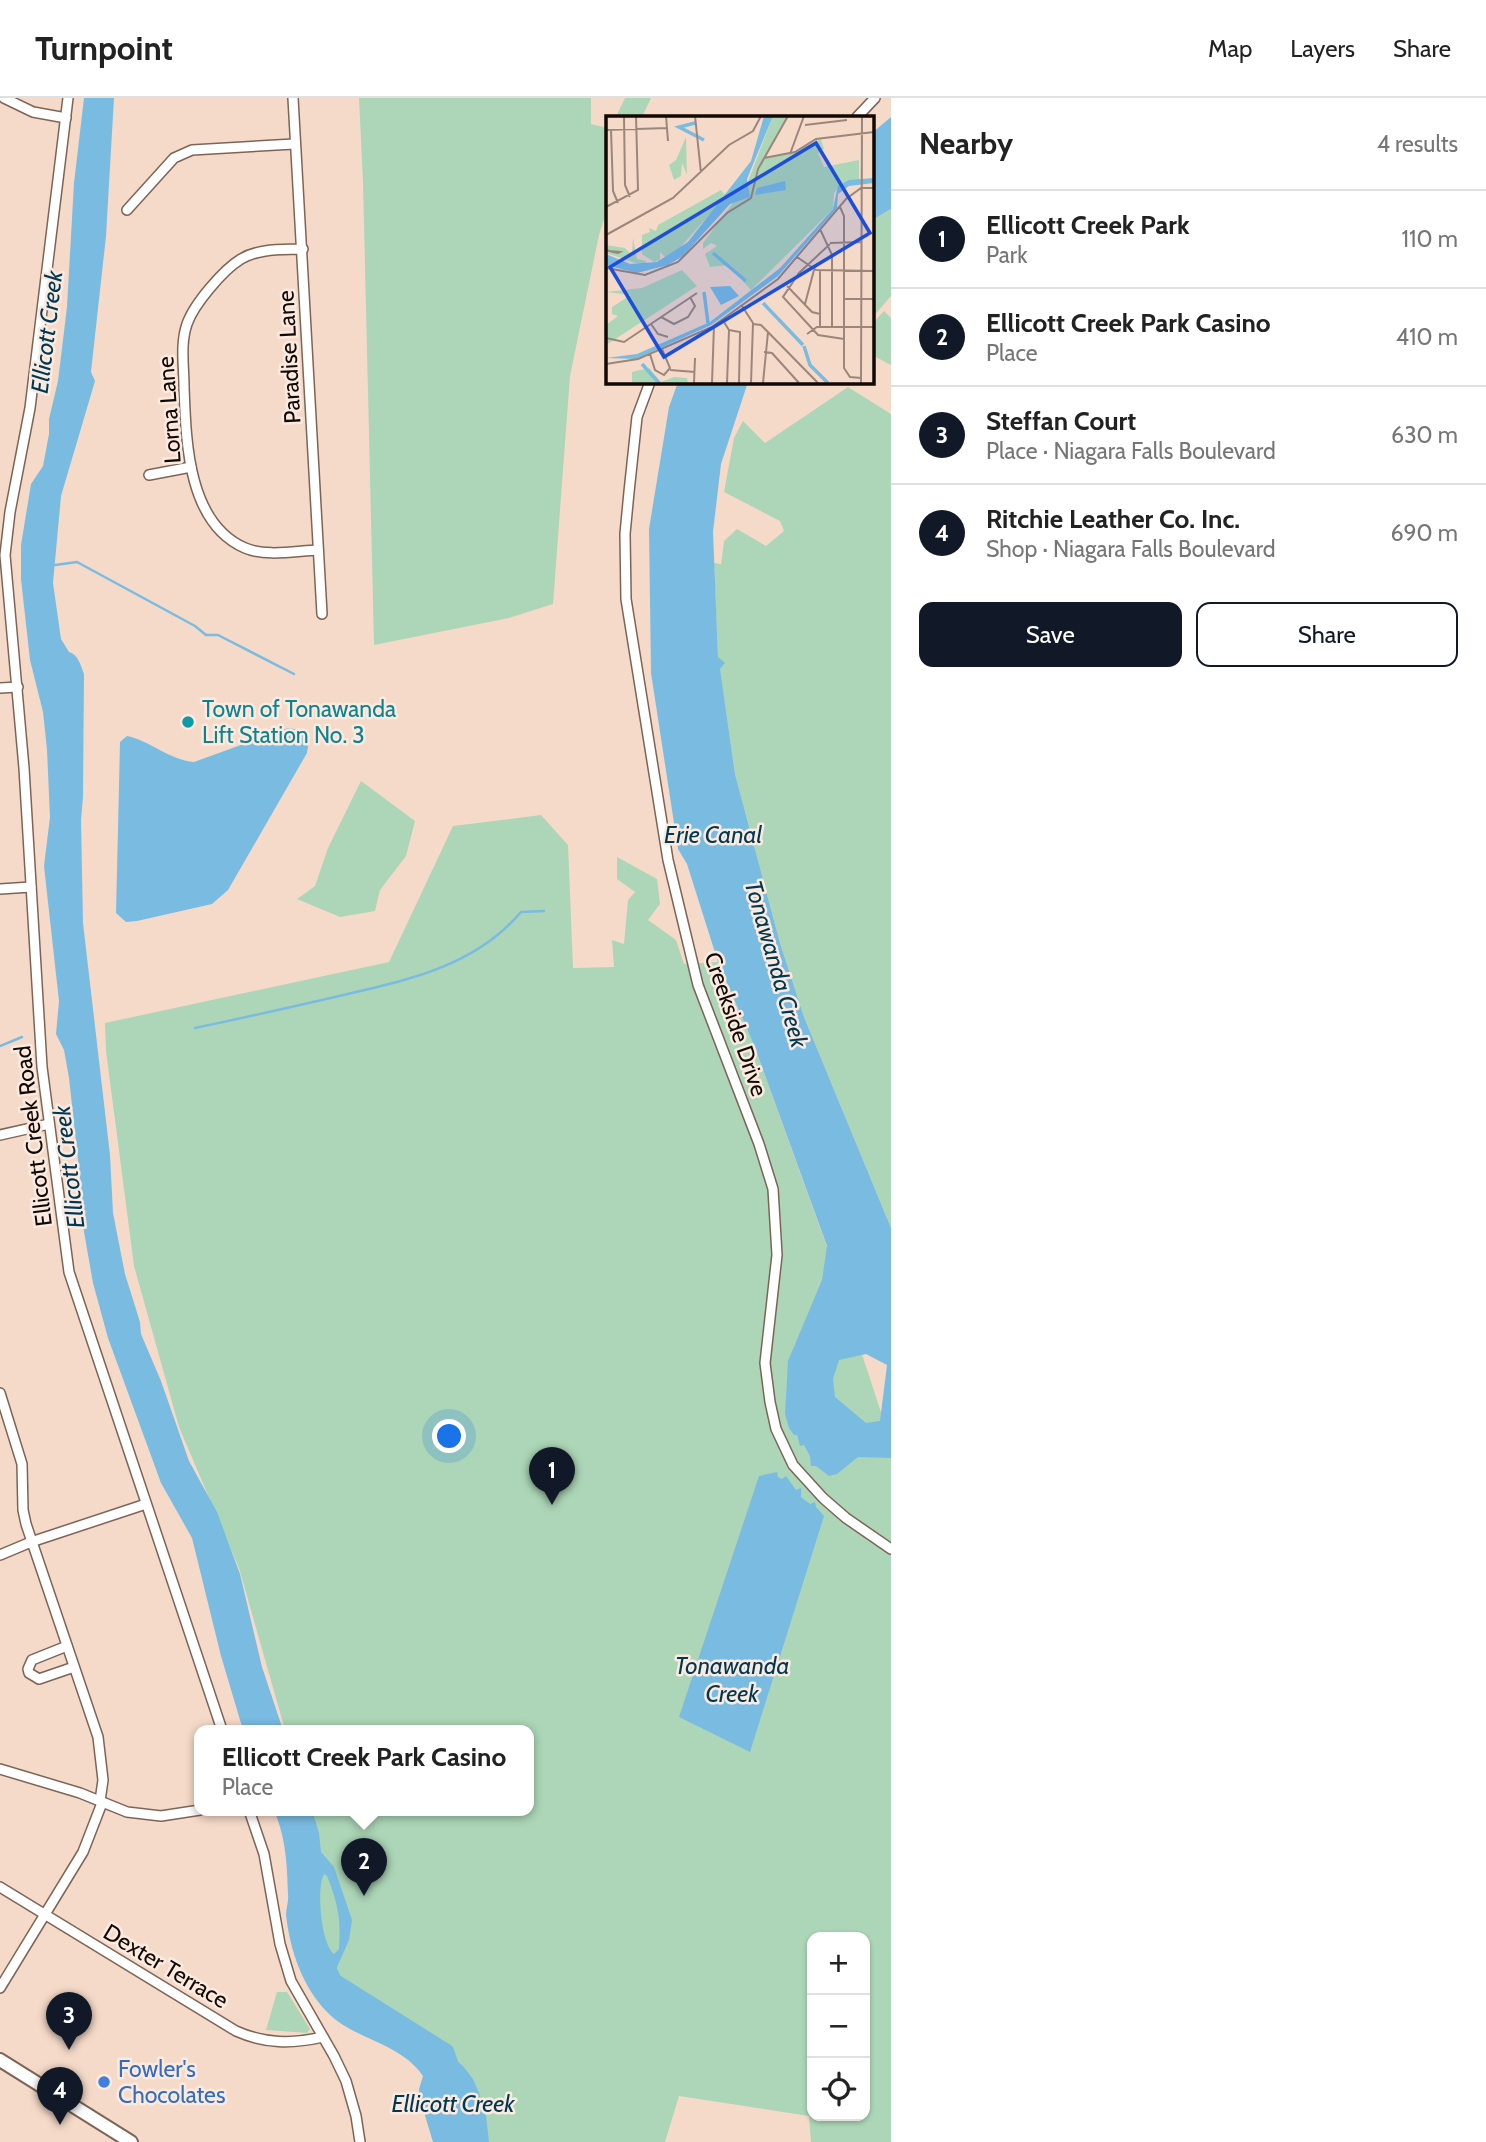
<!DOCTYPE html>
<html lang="en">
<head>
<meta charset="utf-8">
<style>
  body { margin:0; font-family:Cabin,sans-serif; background:#f2f2f2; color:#222 }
  .controls { position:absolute; right:21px; bottom:21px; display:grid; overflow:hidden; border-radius:14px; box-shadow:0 2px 5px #0004 }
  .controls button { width:63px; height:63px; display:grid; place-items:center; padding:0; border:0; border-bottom:2px solid #e0e0e0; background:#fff; color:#222; font:35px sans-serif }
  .you { position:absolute; left:450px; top:1339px; width:24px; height:24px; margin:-18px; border:5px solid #fff; border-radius:50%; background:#1a73e8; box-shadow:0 0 0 10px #1a73e833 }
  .badge { display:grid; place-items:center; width:46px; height:46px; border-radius:50%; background:#111827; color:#fff; font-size:23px; font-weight:700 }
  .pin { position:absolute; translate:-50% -58px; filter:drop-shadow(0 2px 4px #0008) }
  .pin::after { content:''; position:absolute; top:37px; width:24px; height:21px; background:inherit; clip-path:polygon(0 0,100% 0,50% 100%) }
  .popup { position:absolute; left:194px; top:1627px; width:340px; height:91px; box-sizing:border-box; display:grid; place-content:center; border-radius:14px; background:#fff; filter:drop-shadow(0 2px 5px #0005); font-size:23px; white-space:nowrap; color:#767676 }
  .popup b { font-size:26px; color:#222 }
  .popup::after { content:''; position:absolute; left:50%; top:100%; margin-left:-14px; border:14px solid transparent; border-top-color:#fff }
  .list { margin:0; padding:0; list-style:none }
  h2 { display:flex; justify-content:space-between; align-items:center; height:91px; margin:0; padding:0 28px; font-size:30px }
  h2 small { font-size:23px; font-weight:400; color:#767676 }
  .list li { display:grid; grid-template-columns:46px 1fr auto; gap:21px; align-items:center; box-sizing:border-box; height:98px; padding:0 28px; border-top:2px solid #e0e0e0 }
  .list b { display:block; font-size:26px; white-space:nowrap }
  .list p { margin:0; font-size:23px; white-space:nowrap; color:#767676 }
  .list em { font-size:23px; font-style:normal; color:#767676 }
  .actions { display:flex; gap:14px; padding:21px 28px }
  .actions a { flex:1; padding:16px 0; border:2px solid #111827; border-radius:14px; text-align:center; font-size:24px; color:#111827 }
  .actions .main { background:#111827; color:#fff }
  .icon { flex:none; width:38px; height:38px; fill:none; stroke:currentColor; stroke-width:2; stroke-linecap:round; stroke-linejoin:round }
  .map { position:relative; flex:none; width:891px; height:2044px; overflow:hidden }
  header { display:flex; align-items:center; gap:42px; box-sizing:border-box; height:98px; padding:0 35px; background:#fff; border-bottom:2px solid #e0e0e0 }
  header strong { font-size:33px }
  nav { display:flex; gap:38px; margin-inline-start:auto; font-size:24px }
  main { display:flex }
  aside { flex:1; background:#fff }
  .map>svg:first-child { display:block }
  .green { fill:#acd6b7; fill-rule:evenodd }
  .water { fill:#7abbe2; fill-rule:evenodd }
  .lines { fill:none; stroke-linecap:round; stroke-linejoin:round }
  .stream { stroke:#7abbe2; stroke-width:2.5 }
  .river { stroke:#7abbe2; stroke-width:14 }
  .minor-casing { stroke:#7d6456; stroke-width:12 }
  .major-casing { stroke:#7d6456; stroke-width:16 }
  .minor { stroke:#fff; stroke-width:9 }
  .major { stroke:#fff; stroke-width:12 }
  .culture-dot { fill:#0f9aa8; stroke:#fbeae0; stroke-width:2.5 }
  .shop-dot { fill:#3f7fe0; stroke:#fbeae0; stroke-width:2.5 }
  .labels { text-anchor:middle; stroke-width:5; stroke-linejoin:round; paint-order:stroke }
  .street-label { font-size:23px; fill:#120905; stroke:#fbeae0 }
  .culture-label { font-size:23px; fill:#0d838f; stroke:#fbeae0; text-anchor:start }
  .shop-label { font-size:23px; fill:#366cbe; stroke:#fbeae0; text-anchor:start }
  .water-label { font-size:24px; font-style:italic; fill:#003751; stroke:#fbeae0 }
  .inset-river { fill:none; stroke:#7abbe2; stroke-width:3.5 }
  .inset-road { fill:none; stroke:#9b867b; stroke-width:2 }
  .view { fill:#1d4ed8; fill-opacity:0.15; stroke:#1d4ed8; stroke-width:3.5 }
  .inset-edge { fill:none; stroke:#120905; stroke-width:3.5 }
</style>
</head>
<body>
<header>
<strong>Turnpoint</strong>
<nav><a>Map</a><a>Layers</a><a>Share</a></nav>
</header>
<main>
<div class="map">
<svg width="891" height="2044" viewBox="0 0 891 2044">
  <rect width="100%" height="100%" fill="#f6dac9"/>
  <!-- green -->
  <g class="green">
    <polygon points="359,0 591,0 591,26 608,30 607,112 599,137 570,278 553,506 509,520 374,547 363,85"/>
    <polygon points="625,0 651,0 642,19 616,19"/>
    <polygon points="891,111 891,198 872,220 872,122"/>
    <polygon points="884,213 891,220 891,267 872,257 872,226"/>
    <polygon points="848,289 891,316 891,1130 804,919 780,845 735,676 718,559 714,465 721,466 724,443 737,431 766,448 784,433 780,423 724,394 734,340 743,323 765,345"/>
    <polygon points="361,683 415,723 406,758 380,792 375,813 340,819 297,801 315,788 328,750"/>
    <path d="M541 717 568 747 573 870 614 869 612 842 624 846 628 802 635 794 617 781V759L657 781 660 806 648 822 676 842 684 866 718 864 754 947 827 1149 891 1345V2044H811L809 2018 679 1998 665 2044H478L447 1953 334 1882 310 1779 304 1712H528V1632H285L239 1470 179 1329 134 1168 106 953 105 925 389 864 453 728ZM812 1839H865V2018H812Z"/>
    <polygon points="277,1894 287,1894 310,1931 307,1935 266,1932"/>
  </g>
  <!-- water -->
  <g class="water">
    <path d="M84 0H114L106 138 91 274 95 283 61 398 53 485 61 541 69 554C78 556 81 568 84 576L83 699 81 722 83 825 110 1057 113 1115 125 1176 140 1224 141 1236 161 1283 189 1363 217 1414 240 1476 262 1569 283 1632H243L221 1558 192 1440 161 1385 108 1240 93 1185 80 1111 83 1107 69 980 64 952 56 936 59 903 44 768 50 719 47 652 43 614 30 562 21 481V447L31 386 43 368 49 336V321L58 283 67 209 74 85Z"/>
    <polygon points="891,19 891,111 872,122 872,35"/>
    <path d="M678 284H748L721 366 713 434 718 559 725 565 720 571 735 676 780 845 804 919 891 1130V1360L858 1359 837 1376 829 1378 816 1368H811L810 1358 804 1347 800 1348 797 1337H794L789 1330 785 1316 788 1263 822 1182 827 1148 754 947 718 864 687 766 678 751 651 575 649 431 669 309ZM866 1256 887 1267 880 1323 866 1325 835 1299 833 1281 839 1262Z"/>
    <path d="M288 630 301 632 309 642 307 655 228 792 212 806 137 823 126 824 116 815 120 644 127 638C151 643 169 662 194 664Z"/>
    <polygon points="777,1374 778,1379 782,1381 786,1378 796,1392 801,1390 801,1399 810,1406 815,1404 816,1409 824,1418 750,1654 679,1619 759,1378"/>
    <path d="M274 1712H312L319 1735 321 1754 334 1769 352 1822 349 1842 337 1869V1876L346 1892 357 1902 381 1915H389L413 1929 463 1968 473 1981 479 1995 486 2018 489 2044H433L420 2001 419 1991 423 1978C400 1944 354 1942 327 1914 302 1888 290 1852 286 1817 286 1810 289 1803 288 1796 287 1765 286 1741 274 1712ZM324 1776 327 1778C338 1806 341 1820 339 1851L334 1856C321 1846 316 1790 324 1776Z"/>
  </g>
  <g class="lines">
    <!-- stream -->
    <g class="stream">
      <polyline points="55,467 77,464 195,528 206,537 218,537 294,576"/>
      <path d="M195 930C239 921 282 911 326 901 397 884 471 873 521 814L544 813"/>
      <polyline points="0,948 22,939"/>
    </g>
    <!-- river -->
    <polyline class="river" points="332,1876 334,1882 447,1953 454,1973"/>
    <!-- minor casing -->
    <g class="minor-casing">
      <g id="minor">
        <polyline points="4,0 33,14 66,20"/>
        <polyline points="68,0 30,310 10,414 5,457 24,670 42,969 69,1174 222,1632"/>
        <polyline points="293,0 322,516"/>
        <polyline points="857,19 875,0"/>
        <polyline points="127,112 174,60 192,52 294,46"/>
        <path d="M303 151C283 152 259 150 241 161 223 172 194 206 187 226 180 246 184 268 184 289 186 341 187 425 245 450 266 459 295 453 318 452"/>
        <polyline points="650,284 637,319 629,394 625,436 626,501 668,762 698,887 759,1046 773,1091 777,1157 765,1265 770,1304 776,1331 793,1367 823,1400 846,1420 891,1451"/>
        <polyline points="149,377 191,369"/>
        <polyline points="0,590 18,589"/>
        <polyline points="0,791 31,789"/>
        <polyline points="0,1037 49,1026"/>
        <polyline points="0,1295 22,1366 23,1412 26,1426 98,1639 103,1682 100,1703"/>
        <polyline points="0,1457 31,1444 146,1406"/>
        <polyline points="67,1548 32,1562 28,1571 29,1575 39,1581 74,1569"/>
        <polyline points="0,1671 80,1695 127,1714 161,1718 200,1712"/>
        <polyline points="249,1712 264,1756 280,1846 291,1883 334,1958 346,1983 356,2018 360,2044"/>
        <path d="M0 1789 236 1933C265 1946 292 1946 323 1939"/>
        <polyline points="0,1890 83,1754 102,1705"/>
      </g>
    </g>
    <!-- major casing -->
    <g class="major-casing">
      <polyline id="major" points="0,1962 131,2044"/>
    </g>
    <!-- minor -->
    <use href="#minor" class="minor"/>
    <!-- major -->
    <use href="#major" class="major"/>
  </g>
  <!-- markers -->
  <circle class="culture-dot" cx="188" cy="624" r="7"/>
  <circle class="shop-dot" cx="104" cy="1984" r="7"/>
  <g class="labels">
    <!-- street labels -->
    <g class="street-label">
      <text transform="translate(289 259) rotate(-93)" y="8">Paradise Lane</text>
      <text transform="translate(169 312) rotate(-94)" y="8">Lorna Lane</text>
      <text transform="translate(736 926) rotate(71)" y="8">Creekside Drive</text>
      <text transform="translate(33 1038) rotate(-97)" y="8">Ellicott Creek Road</text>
      <text transform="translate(166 1868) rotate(31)" y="8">Dexter Terrace</text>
    </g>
    <!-- culture labels -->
    <g class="culture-label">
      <text x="202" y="619">Town of Tonawanda<tspan x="202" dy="26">Lift Station No. 3</tspan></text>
    </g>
    <!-- shop labels -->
    <g class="shop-label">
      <text x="118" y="1979">Fowler's<tspan x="118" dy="26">Chocolates</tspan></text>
    </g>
    <!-- water labels -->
    <g class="water-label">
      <text transform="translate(47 234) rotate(-83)" y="8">Ellicott Creek</text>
      <text x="713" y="745">Erie Canal</text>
      <text transform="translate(776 866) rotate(74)" y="8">Tonawanda Creek</text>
      <text transform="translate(69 1069) rotate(-97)" y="8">Ellicott Creek</text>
      <text x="732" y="1576">Tonawanda<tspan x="732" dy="28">Creek</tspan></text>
      <text x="453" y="2014">Ellicott Creek</text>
    </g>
  </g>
  <!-- overview -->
  <g transform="translate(606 18)">
    <rect width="268" height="268" fill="#f6dac9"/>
    <path d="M167 0H182L159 42 189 36 215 23 218 33 212 37 218 51 253 44V66L235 69 228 77 227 93 145 174 122 149 104 151 99 138 111 130 105 127 97 133V127L141 68ZM80 21 81 59 76 47 75 60 68 64 63 49 70 44ZM115 74 120 80 71 135 59 141 54 136V144L48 146 36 138V119L44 116 43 112 50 115 52 109ZM27 122 31 143 40 145 39 150 0 137V129L19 132 26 139ZM76 154 91 170 0 229V209L12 200 6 198V191L25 179 0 176 36 172ZM43 252 55 266 68 261 81 262 82 267H26V256Z" fill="#acd6b7"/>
    <path d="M158 0H167L141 63 144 81 124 88 77 140 62 149 31 157 0 149V138L24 148 51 146 82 126 145 45ZM268 62V67L243 70 232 78 231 92 172 160 105 209 30 243 0 242 31 238 104 206 174 152 227 93 232 70 243 64ZM179 65 180 74 149 79 151 72ZM124 170 133 180 115 189 104 171Z" fill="#7abbe2"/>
    <path class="inset-river" d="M89 7 73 11 98 24M107 137 140 165M98 176 102 207M157 187 197 229M198 230 204 249 222 267M36 248 53 267"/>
    <path class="inset-road" d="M18 0 19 69 24 81M60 0 62 25M89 0 95 57M199 9 241 4M5 13 7 75 12 87M0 14 61 12M184 38 198 0M158 42 189 36 210 23 268 16M0 91 32 74 30 0M234 91 238 100V252L244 261 255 262M214 113 226 139V211M0 119 67 82 123 29 147 15 155 0M224 127 256 126M224 128 193 157 177 181 212 219 238 223M0 134 7 136 12 137 14 136 3 135M191 141 210 154 268 155M0 152 39 159 72 146 121 97 145 82 152 53 182 0M181 170 206 196 214 198M238 183H268M199 188 208 154M136 190 147 207 145 267M55 201 68 208 82 201 89 190 84 181M116 203 123 214 121 267M45 208 52 218 62 221M147 208 155 209 212 267M214 211V154M123 214 134 216 133 267M201 218 211 211H268M0 222 18 226 91 177M158 236 166 237 193 267M44 238 49 254 58 259 64 252 56 233M0 248 32 243 106 211 172 163 240 83 255 72H268M64 254 89 256M88 267 89 242M106 267 108 209M157 267 162 216M255 267 256 0"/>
    <path class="view" d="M210 27 264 117 58 241 4 151Z"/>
    <rect width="268" height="268" class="inset-edge"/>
  </g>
</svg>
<div class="controls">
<button>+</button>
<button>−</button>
<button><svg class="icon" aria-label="locate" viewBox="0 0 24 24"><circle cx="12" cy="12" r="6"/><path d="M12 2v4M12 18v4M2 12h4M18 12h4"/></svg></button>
</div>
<div class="you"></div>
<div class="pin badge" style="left:552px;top:1407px">1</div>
<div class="pin badge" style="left:364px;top:1798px">2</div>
<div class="popup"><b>Ellicott Creek Park Casino</b>Place</div>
<div class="pin badge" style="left:69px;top:1952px">3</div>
<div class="pin badge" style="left:60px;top:2027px">4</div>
</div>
<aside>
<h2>Nearby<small>4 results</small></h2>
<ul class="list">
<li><span class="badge">1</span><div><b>Ellicott Creek Park</b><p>Park</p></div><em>110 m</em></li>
<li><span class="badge">2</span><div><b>Ellicott Creek Park Casino</b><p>Place</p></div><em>410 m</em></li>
<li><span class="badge">3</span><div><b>Steffan Court</b><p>Place · Niagara Falls Boulevard</p></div><em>630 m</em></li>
<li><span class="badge">4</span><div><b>Ritchie Leather Co. Inc.</b><p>Shop · Niagara Falls Boulevard</p></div><em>690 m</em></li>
</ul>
<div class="actions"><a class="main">Save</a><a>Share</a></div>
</aside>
</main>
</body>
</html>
